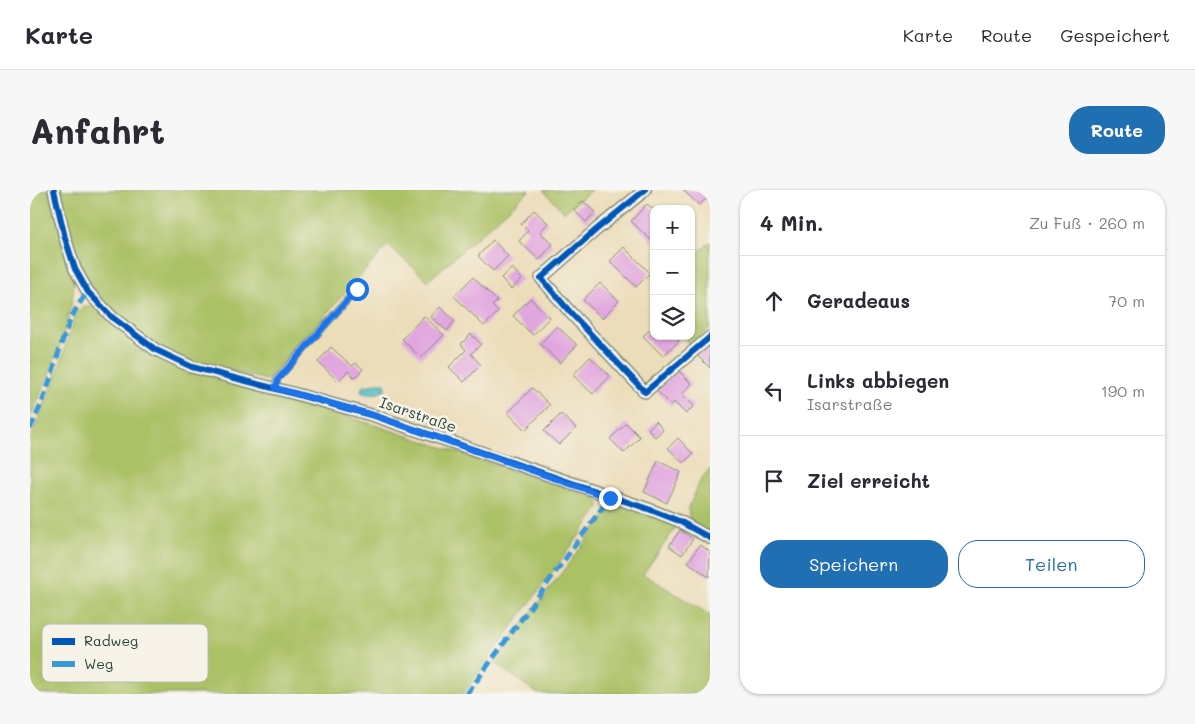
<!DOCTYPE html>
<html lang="de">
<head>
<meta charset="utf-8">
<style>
  body { margin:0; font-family:Mali,sans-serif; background:#f7f7f7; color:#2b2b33 }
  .controls { position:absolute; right:15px; top:15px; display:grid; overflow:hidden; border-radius:10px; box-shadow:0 1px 4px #0004 }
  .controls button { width:45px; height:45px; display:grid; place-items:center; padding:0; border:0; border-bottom:1px solid #e1e1e2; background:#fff; color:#2b2b33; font:25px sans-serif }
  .stop { position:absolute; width:15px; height:15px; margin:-11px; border:4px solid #1a73e8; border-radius:50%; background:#fff }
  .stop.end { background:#1a73e8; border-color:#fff; box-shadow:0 1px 5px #0008 }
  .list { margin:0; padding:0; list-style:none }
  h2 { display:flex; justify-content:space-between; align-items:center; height:65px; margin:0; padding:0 20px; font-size:21px }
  h2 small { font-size:16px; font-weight:400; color:#7c7c81 }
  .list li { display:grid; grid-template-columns:32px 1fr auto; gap:15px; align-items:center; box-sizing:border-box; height:90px; padding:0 20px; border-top:1px solid #e1e1e2 }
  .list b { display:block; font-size:19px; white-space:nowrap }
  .list p { margin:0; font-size:16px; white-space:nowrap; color:#7c7c81 }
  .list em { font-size:16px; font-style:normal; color:#7c7c81 }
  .actions { display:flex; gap:10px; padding:15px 20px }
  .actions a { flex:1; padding:11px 0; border:1px solid #1f6fb2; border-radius:20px; text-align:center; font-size:18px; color:#1f6fb2 }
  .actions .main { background:#1f6fb2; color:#fff }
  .icon { flex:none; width:28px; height:28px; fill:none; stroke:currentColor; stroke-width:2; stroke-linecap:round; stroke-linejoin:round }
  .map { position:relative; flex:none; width:680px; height:504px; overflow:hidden; border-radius:20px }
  header { display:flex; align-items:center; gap:30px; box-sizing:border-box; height:70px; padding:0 25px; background:#fff; border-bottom:1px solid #e1e1e2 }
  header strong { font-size:24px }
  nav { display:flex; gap:28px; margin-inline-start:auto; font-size:18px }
  .intro { display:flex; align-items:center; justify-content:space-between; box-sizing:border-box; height:120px; padding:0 30px }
  h1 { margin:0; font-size:35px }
  .button { padding:12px 22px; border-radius:20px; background:#1f6fb2; color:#fff; font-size:18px; font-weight:700 }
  main { display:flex; gap:30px; padding:0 30px }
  aside { flex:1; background:#fff; border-radius:20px; box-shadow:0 1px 4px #0004 }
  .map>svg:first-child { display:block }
  .green { fill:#abc166; stroke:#657f4d }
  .water { fill:#50bec6; stroke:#387e7d }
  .building { fill:#e1a5e0 }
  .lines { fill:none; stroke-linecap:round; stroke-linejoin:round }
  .lane-casing { stroke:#868d77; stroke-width:8 }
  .street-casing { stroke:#868d77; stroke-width:14 }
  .lane { stroke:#fff; stroke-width:5.5 }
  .street { stroke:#fff; stroke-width:11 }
  .quiet { stroke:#3a99d8; stroke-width:5; stroke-dasharray:10 5; stroke-linecap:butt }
  .cycleway-casing { stroke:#f7f3e8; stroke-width:9 }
  .cycleway { stroke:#0057b8; stroke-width:6 }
  .route { stroke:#1a73e8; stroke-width:6 }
  .labels { text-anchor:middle; stroke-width:5; stroke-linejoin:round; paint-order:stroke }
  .street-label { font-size:15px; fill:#1f3d34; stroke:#f7f3e8 }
  .key { fill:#f7f3e8; stroke:#b6bcb2; stroke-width:1 }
  .key-label { font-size:14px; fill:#1f3d34 }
</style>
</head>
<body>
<header>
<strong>Karte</strong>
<nav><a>Karte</a><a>Route</a><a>Gespeichert</a></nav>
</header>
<div class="intro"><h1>Anfahrt</h1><a class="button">Route</a></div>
<main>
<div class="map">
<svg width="680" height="504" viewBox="0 0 680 504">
  <rect width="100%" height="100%" fill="#f7f3e8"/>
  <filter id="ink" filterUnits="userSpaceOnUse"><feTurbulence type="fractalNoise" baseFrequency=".02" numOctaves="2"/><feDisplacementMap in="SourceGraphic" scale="10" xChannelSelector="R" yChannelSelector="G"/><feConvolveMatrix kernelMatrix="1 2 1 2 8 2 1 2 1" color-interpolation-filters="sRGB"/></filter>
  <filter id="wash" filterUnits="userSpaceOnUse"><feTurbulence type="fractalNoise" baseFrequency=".0096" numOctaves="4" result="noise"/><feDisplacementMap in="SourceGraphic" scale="20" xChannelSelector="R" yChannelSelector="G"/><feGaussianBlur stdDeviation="1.12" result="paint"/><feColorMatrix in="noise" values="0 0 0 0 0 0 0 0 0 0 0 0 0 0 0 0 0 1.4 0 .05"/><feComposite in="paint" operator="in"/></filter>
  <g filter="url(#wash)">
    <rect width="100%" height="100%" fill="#ecddba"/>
    <!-- green -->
    <g class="green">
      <path d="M0 0H19C27 27 38 58 43 85 49 117 14 197 0 228Z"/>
      <polygon points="31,0 500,0 398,91 358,55 237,190 163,172 127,157 84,124 68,107 52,80 31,12"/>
      <polygon points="513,0 562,0 534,22"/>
      <polygon points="680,52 680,138 660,156 653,146 661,146 661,68"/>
      <path d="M56 116H63L68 119 97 146 120 162 565 307C570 312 570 315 567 321L433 504H0V249L25 190 45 126 50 119Z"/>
      <polygon points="680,279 680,342 660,331 658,319 672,287"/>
      <polygon points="589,313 649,333 613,384 680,425 680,504 508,504 464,472 571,331 580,319"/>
    </g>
    <!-- water -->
    <path class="water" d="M347 193H355L356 197 355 200C348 204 338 206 331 202L332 197Z"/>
    <g id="blocks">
      <!-- building -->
      <g class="building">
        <polygon points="653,0 680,0 680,13 676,9 669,15"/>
        <polygon points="553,11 565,22 556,32 544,20"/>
        <polygon points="617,14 624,20 624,49 622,51 601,31"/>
        <polygon points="504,20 518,33 510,42 523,54 509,70 489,51 498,41 491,34"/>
        <polygon points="463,50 478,66 463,81 448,66"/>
        <polygon points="594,57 620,83 606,97 580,71"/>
        <polygon points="482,78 492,89 481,99 471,88"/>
        <polygon points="443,87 467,111 462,116 468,122 454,136 424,106"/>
        <polygon points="570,93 589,111 572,128 553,110"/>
        <polygon points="500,108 520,127 503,145 483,126"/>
        <polygon points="410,117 425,131 417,141 401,127"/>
        <polygon points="394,126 414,145 391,168 372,149"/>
        <polygon points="527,136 547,155 530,173 510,154"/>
        <polygon points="624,136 624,146 645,146 649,151 633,166 613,146"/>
        <polygon points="441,144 451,154 441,164 451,175 434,192 419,177 436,160 431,154"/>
        <polygon points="680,154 680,178 668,166"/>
        <polygon points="301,157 322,176 326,173 333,179 325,188 318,181 308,191 288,172"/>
        <polygon points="560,167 580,186 563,204 543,185"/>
        <polygon points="648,180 662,194 652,204 664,216 656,224 644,212 641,216 627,201"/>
        <polygon points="502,198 520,215 495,240 478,223"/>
        <polygon points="531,224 546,238 529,255 514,241"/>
        <polygon points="626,231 633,240 625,247 618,239"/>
        <polygon points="596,233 610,247 594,263 580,249"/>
        <polygon points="648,248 663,264 653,273 638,258"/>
        <polygon points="628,271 651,282 637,313 614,302"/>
        <polygon points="650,340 663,349 652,365 639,356"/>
        <polygon points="670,355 680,362 679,387 658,372"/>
      </g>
    </g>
  </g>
  <g filter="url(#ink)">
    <use href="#blocks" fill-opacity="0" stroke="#868d77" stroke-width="1"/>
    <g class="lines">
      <!-- lane casing -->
      <g class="lane-casing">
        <polyline id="lane" points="245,198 247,189 327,99"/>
      </g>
      <!-- street casing -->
      <g class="street-casing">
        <g id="street">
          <polyline points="24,0 35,48 45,79 58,102 83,128 126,160 162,177 266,204 345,226 621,320 649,331 680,348"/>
          <polyline points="615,0 567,39 511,88 540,122 615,202 680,147"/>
        </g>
      </g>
      <!-- lane -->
      <use href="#lane" class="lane"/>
      <!-- street -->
      <use href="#street" class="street"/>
      <!-- quiet -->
      <g class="quiet">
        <path d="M0 239C7 224 14 209 19 193 30 162 36 127 58 102"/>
        <polyline points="437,504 580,307"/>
      </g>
      <!-- cycleway casing -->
      <g class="cycleway-casing">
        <g id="cycleway">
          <polyline points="24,0 35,48 45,79 58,102 83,128 126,160 162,177 266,204 345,226 621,320 649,331 680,348"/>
          <polyline points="615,0 567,39 511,88 540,122 615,202 680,147"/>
        </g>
      </g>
      <!-- cycleway -->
      <use href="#cycleway" class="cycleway"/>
    </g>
  </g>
  <g class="lines" filter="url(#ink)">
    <!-- route -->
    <polyline class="route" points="327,99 248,189 245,198 346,226 580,308"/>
  </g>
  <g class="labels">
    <!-- street labels -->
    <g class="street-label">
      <text transform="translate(388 225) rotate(19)" y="5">Isarstraße</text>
    </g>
  </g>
  <!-- legend -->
  <rect x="12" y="434" width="166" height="58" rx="8" class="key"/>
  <rect x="22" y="448" width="23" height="7" fill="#0057b8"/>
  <rect x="22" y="471" width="23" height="6" fill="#3a99d8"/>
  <g class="key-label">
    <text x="54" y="456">Radweg</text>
    <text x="54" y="479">Weg</text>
  </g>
</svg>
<div class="controls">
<button>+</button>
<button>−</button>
<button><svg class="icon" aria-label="layers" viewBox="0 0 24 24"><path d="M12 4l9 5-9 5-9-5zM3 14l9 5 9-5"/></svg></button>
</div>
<div class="stop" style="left:327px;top:99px"></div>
<div class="stop end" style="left:580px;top:308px"></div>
</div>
<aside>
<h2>4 Min.<small>Zu Fuß · 260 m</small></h2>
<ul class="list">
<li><svg class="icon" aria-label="ahead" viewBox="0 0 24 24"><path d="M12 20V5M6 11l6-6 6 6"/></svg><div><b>Geradeaus</b></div><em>70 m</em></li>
<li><svg class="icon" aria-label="left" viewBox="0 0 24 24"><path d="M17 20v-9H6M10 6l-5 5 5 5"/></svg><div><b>Links abbiegen</b><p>Isarstraße</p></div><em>190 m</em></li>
<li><svg class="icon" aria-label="arrive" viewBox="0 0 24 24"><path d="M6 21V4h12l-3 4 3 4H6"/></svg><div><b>Ziel erreicht</b></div></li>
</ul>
<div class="actions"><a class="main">Speichern</a><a>Teilen</a></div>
</aside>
</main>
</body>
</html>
